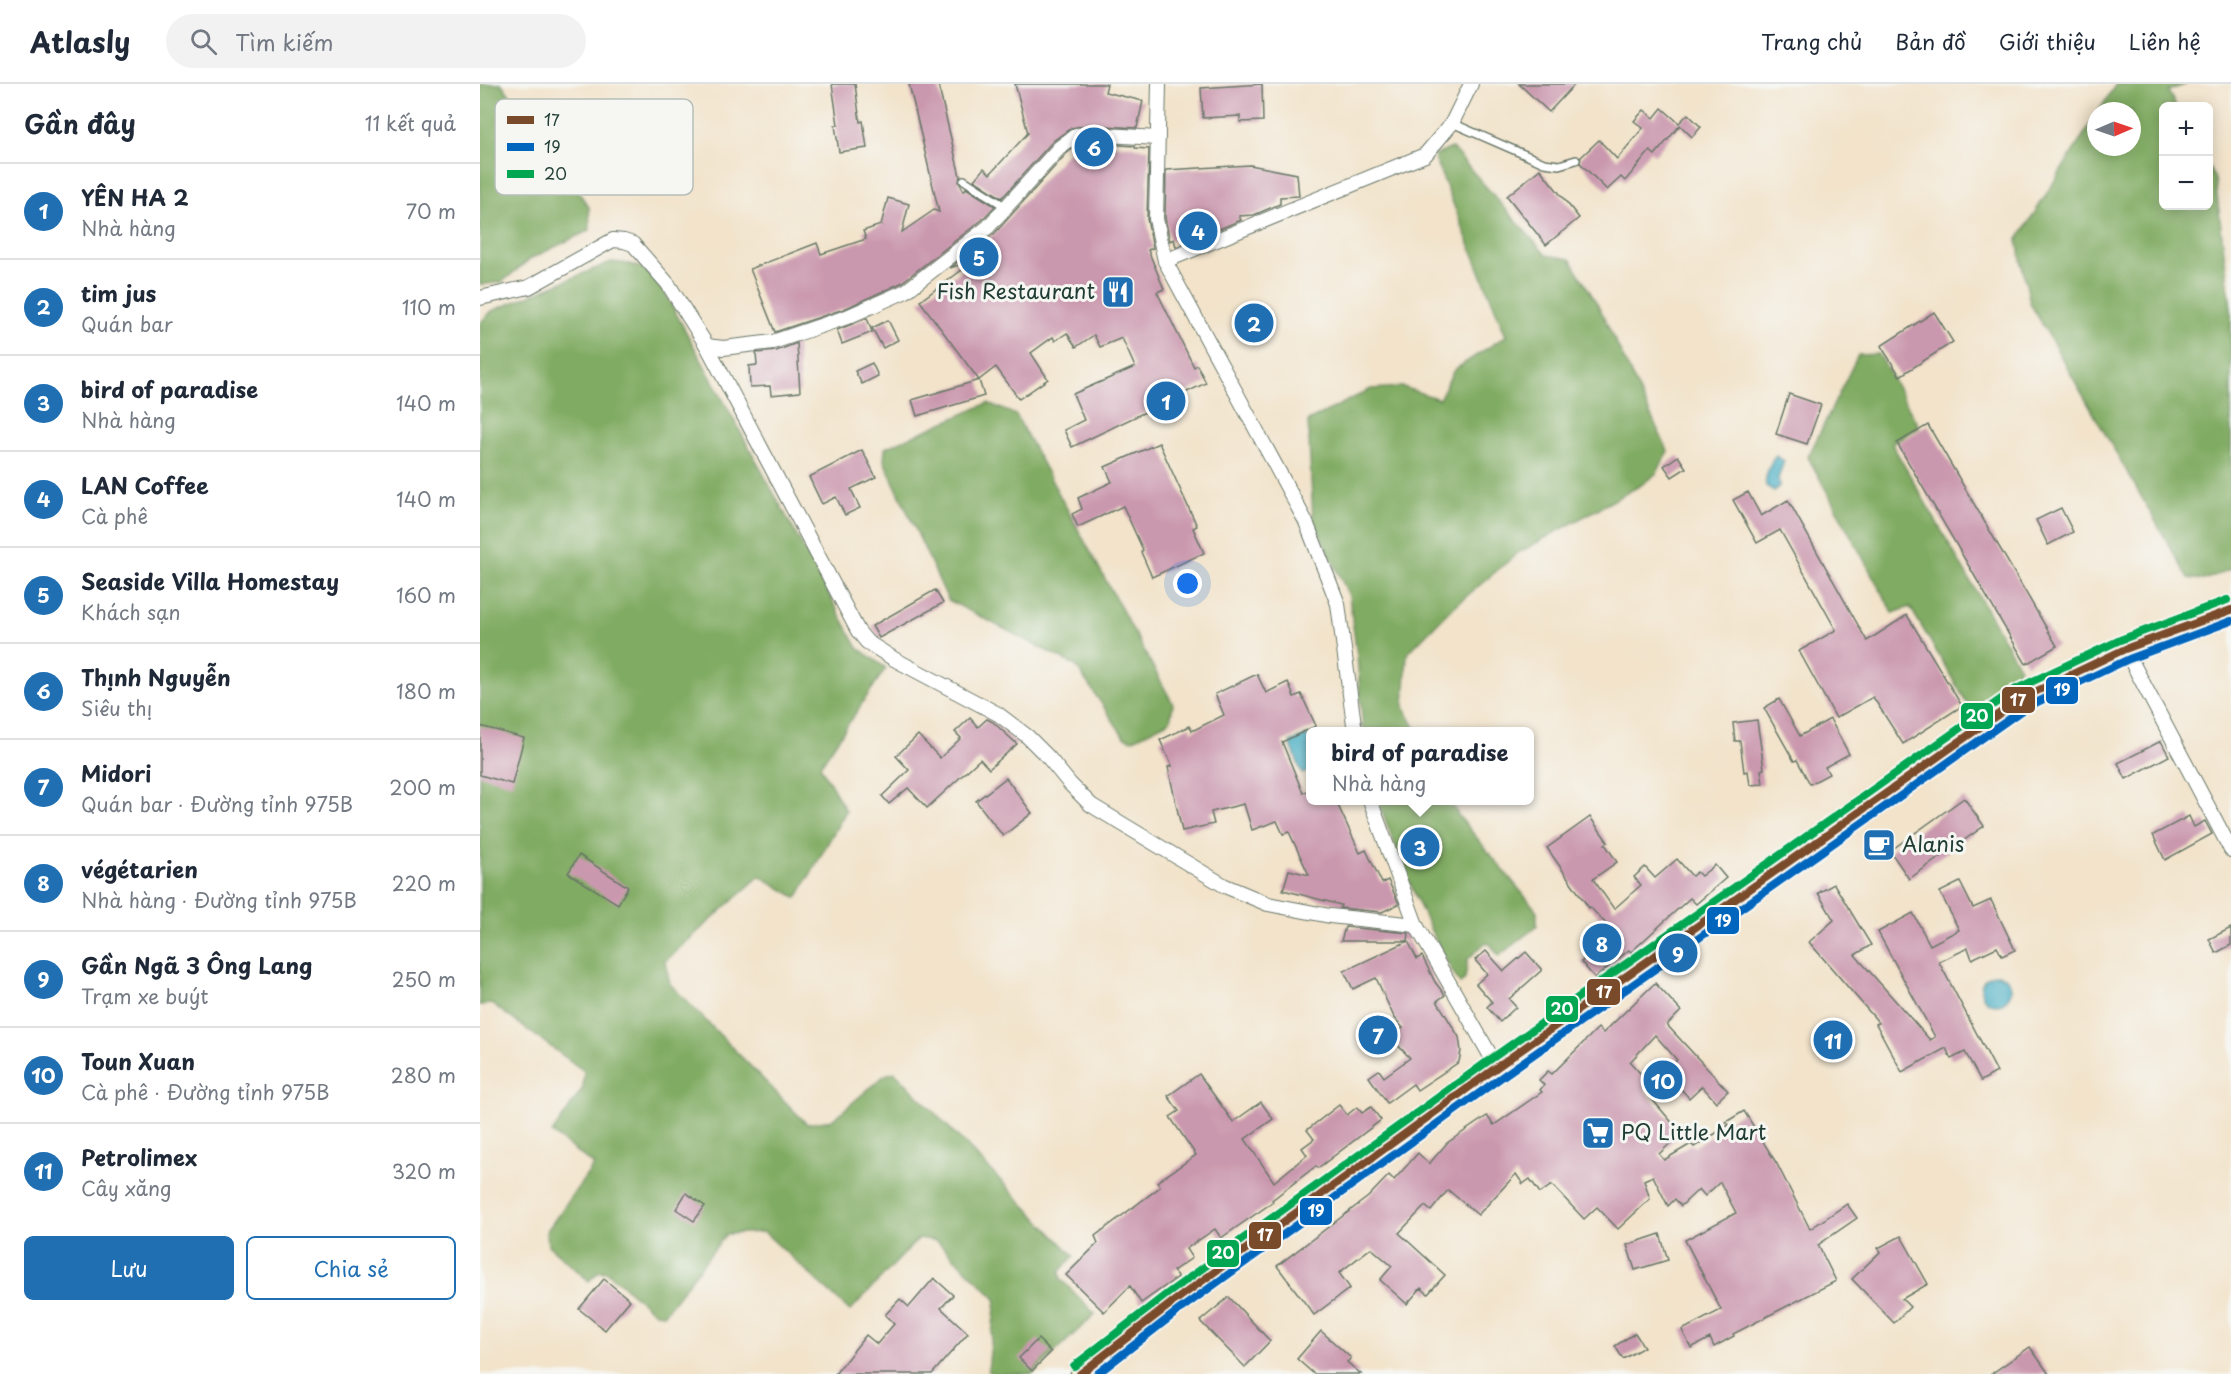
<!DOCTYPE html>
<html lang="vi">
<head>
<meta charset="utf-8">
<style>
  body { margin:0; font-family:"Playpen Sans",sans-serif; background:#f2f2f3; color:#1f2937 }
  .controls { position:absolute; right:18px; top:18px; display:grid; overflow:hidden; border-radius:9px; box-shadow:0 3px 15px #0003 }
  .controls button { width:54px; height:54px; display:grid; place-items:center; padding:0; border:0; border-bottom:2px solid #e0e1e3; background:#fff; color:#1f2937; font:30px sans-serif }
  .compass { position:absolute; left:1607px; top:18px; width:54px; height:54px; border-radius:50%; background:#fff; box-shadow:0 3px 15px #0003; rotate:88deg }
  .you { position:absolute; left:708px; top:500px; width:21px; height:21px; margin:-15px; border:4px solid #fff; border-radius:50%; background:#1a73e8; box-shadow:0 0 0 9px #1a73e833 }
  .badge { display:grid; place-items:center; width:39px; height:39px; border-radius:50%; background:#1f6fb2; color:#fff; font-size:20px; font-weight:700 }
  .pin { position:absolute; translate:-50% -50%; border:3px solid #fff; box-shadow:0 2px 6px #0006 }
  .popup { position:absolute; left:826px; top:643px; width:228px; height:78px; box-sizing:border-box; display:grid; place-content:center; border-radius:9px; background:#fff; filter:drop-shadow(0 2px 4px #0005); font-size:20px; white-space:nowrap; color:#747a83 }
  .popup b { font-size:22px; color:#1f2937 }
  .popup::after { content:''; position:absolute; left:50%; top:100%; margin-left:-12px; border:12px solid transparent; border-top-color:#fff }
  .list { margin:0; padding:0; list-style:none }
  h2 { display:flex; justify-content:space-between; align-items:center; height:78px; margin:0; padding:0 24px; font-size:26px }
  h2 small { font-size:20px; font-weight:400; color:#747a83 }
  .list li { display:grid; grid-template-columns:39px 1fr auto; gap:18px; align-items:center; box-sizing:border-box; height:96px; padding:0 24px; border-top:2px solid #e0e1e3 }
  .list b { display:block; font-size:22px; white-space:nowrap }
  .list p { margin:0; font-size:20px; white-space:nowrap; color:#747a83 }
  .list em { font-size:20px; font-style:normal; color:#747a83 }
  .actions { display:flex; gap:12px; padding:18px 24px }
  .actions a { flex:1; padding:14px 0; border:2px solid #1f6fb2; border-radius:9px; text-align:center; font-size:21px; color:#1f6fb2 }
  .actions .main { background:#1f6fb2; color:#fff }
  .icon { flex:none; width:33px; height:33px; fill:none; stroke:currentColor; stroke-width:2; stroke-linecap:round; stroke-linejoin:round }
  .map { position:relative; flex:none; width:1751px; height:1290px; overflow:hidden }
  header { display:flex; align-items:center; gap:36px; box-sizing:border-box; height:84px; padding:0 30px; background:#fff; border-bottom:2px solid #e0e1e3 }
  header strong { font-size:28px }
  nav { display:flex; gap:33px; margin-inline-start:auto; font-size:21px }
  .search { width:420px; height:54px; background:#f2f2f3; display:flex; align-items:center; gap:15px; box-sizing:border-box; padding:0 21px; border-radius:33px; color:#747a83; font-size:22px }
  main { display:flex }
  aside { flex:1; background:#fff }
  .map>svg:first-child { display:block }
  .forest { fill:#80ab62; stroke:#50744b; stroke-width:1.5 }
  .water { fill:#42acc2; stroke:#30747b; stroke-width:1.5 }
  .building { fill:#ca98ae }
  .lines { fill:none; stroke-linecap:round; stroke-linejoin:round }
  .service-casing { stroke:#697768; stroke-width:10 }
  .minor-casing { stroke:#697768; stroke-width:16 }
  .secondary-casing { stroke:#697768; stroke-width:21 }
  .service { stroke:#fff; stroke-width:7 }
  .minor { stroke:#fff; stroke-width:14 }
  .secondary { stroke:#f9e7c3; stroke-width:18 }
  .bus-1-casing { stroke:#f6f6f2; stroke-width:12 }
  .bus-2-casing { stroke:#f6f6f2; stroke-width:12 }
  .bus-3-casing { stroke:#f6f6f2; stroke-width:12 }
  .bus-1 { stroke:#7a4b2a; stroke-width:8 }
  .bus-2 { stroke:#0065bd; stroke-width:8 }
  .bus-3 { stroke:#00a651; stroke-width:8 }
  .labels { text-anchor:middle; stroke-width:6; stroke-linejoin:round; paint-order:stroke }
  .poi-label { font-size:21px; fill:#1f3d34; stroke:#f6f6f2; text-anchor:start }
  .key { fill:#f6f6f2; stroke:#b6beb9; stroke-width:1.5 }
  .key-label { font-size:16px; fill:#1f3d34 }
  .line-badge { stroke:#f6f6f2; stroke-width:2 }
  .badge-label { font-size:16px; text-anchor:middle; font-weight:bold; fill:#fff }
</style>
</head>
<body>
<header>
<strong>Atlasly</strong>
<div class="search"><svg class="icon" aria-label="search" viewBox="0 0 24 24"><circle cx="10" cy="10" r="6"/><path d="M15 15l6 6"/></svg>Tìm kiếm</div>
<nav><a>Trang chủ</a><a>Bản đồ</a><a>Giới thiệu</a><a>Liên hệ</a></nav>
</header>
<main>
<aside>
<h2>Gần đây<small>11 kết quả</small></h2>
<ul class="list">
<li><span class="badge">1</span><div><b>YÊN HA 2</b><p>Nhà hàng</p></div><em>70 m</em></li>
<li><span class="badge">2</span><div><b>tim jus</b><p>Quán bar</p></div><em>110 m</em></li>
<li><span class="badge">3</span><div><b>bird of paradise</b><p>Nhà hàng</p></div><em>140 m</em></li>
<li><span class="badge">4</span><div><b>LAN Coffee</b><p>Cà phê</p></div><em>140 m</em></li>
<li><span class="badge">5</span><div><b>Seaside Villa Homestay</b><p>Khách sạn</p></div><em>160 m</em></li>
<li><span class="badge">6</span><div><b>Thịnh Nguyễn</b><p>Siêu thị</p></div><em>180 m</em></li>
<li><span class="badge">7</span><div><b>Midori</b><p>Quán bar · Đường tỉnh 975B</p></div><em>200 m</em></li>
<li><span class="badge">8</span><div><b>végétarien</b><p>Nhà hàng · Đường tỉnh 975B</p></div><em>220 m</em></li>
<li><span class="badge">9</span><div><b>Gần Ngã 3 Ông Lang</b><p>Trạm xe buýt</p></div><em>250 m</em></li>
<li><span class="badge">10</span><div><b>Toun Xuan</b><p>Cà phê · Đường tỉnh 975B</p></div><em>280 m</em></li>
<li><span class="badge">11</span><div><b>Petrolimex</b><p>Cây xăng</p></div><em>320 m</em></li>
</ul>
<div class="actions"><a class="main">Lưu</a><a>Chia sẻ</a></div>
</aside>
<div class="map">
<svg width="1751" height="1290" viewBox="0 0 1751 1290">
  <rect width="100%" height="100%" fill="#f6f6f2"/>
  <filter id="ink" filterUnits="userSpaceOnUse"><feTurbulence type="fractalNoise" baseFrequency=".0167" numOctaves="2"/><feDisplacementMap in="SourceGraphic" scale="12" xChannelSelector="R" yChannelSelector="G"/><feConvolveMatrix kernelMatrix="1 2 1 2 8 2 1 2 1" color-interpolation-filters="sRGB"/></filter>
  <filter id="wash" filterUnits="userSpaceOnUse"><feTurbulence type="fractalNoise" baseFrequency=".008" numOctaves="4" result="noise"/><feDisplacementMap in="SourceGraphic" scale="24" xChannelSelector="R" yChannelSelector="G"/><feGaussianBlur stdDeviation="1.35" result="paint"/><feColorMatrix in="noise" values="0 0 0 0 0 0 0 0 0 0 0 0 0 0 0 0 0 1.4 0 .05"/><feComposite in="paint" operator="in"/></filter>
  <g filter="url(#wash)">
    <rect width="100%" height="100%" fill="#f2e3ca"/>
    <!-- forest -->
    <g class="forest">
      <polygon points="0,0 22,0 109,123 110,146 50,175 22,198 0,201"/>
      <polygon points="1636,0 1707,0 1688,7 1696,22 1684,22 1684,122 1728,122 1729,83 1735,95 1751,225 1751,485 1724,496 1708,494 1550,219 1537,157 1616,31 1616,63 1652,63 1652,27 1619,27"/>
      <polygon points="972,64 1066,171 1090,175 1118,221 1188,367 1177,389 1161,401 1038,469 969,527 927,570 924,623 937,647 883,647 877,572 869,512 833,435 828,337 891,305 923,303 959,315 974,286 1026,252 954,72"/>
      <path d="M131 178C157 180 163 181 180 200L378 564 406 584 340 682 366 727 317 814 280 792 185 877 190 900 327 1040 352 1036 405 991 415 988 594 1172 580 1187 581 1195 615 1230 552 1290H512L508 1286 516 1215 457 1157 439 1154 370 1227 284 1148 246 1150 184 1230 175 1229 127 1188 119 1187 109 1197 68 1161 66 1148 114 1081 72 1049 103 1004 104 987 12 920 0 921V239L12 227Z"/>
      <polygon points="1399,270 1439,343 1412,360 1540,584 1533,598 1497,621 1488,621 1430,523 1413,529 1328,373 1378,271"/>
      <polygon points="508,319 536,331 693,620 690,637 652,656 644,653 596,582 468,516 404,377 405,364"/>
      <path d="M898 717H971L978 731 1057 827V842L1019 872 1010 860 1005 859 988 875 985 895 980 900C945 844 922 779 898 717Z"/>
    </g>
    <!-- water -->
    <g class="water">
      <path d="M1296 372 1304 377 1298 395 1300 401 1294 407 1286 402C1284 394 1290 378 1296 372Z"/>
      <polygon points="827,651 830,659 830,687 822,690 810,658"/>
      <circle cx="1516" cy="905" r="15"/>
    </g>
    <g id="blocks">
      <!-- building -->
      <g class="building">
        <polygon points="352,0 375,0 380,38 383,37 387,64 359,68 355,41 358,41"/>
        <polygon points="429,0 458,0 480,92 479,98 484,107 486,104 515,122 502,136 421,199 364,225 295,248 270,185 337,159 341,170 386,155 383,147 401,141 408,114 429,120 422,148 454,126 459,128"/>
        <polygon points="535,0 627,0 625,8 663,17 657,44 609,41 591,44 573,57 522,114 494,96 504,84 510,90 548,49"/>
        <polygon points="782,0 783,37 760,38 760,32 723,34 721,4"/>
        <polygon points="1039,0 1095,0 1069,28"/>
        <polygon points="1182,24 1199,39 1208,30 1221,43 1212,53 1200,41 1175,71 1170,67 1145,97 1141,93 1127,106 1100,79 1101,73 1119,56 1137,75 1163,44 1154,37 1164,26 1174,34"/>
        <polygon points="608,59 655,62 655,64 669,65 667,135 673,164 668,166 684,205 677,208 714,283 717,281 726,299 592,363 584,346 604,336 593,310 655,283 642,254 620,263 614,251 596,263 587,249 575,257 573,253 551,269 568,295 539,315 516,283 499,296 504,312 437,332 432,316 499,296 440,217 497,175 470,184 515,149 586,70 599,60"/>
        <polygon points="770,81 817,90 819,112 800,113 800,120 774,131 759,132 761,136 696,163 694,155 690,157 685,134 686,86"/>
        <polygon points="1060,85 1099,134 1066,161 1027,112"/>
        <polygon points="1454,228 1473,258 1420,292 1401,262"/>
        <polygon points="387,234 392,248 362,260 357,246"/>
        <polygon points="408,236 418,256 403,264 392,244"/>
        <polygon points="317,259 320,308 291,311 290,302 270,303 269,282 277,281 276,269 296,267"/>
        <polygon points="392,279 398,292 382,300 375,287"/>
        <polygon points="1309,310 1341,321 1327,360 1296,350"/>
        <polygon points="1448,341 1577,562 1546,580 1417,359"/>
        <polygon points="679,359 717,442 713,444 724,469 672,493 661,468 663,466 643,422 598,443 592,430 602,425 598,414 632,398 625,383"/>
        <polygon points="382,366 396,393 371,405 380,424 365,431 356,413 342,420 329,393"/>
        <polygon points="1198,372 1206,384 1192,393 1184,382"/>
        <polygon points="1268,408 1281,432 1308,416 1387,557 1427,531 1482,622 1423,660 1393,613 1356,634 1319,567 1356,546 1300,446 1277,459 1253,416"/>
        <polygon points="1581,424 1593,448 1568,461 1556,436"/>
        <polygon points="455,506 463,519 399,554 392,542"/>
        <polygon points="777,590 786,609 808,598 814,613 821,610 836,642 802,658 823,709 831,705 831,717 856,717 880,769 886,766 902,799 908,796 919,820 902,828 860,824 861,821 803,806 809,786 829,791 809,748 803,750 797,737 772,746 764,720 731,728 734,740 702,747 688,683 692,682 680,656 710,642 712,647 744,631 735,610"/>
        <polygon points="1299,615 1320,652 1350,635 1369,670 1345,683 1349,690 1330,700 1317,676 1314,677 1284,624"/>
        <polygon points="490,634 498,643 507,635 513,638 537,660 509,685 500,675 447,724 428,704 409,720 402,712 429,686 416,672 438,651 460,674 481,654 475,648"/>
        <polygon points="1277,636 1284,685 1281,686 1283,700 1270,701 1268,687 1264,688 1260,657 1255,657 1253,639"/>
        <polygon points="0,642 44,654 32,700 0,691"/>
        <polygon points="1681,657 1689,672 1646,695 1638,679"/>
        <polygon points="526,694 552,729 523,752 496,717"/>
        <polygon points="1484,714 1504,742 1429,795 1410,767"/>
        <polygon points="1709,732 1714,743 1725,737 1732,750 1685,776 1673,751"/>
        <polygon points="1110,733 1128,758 1125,760 1137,778 1113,795 1134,825 1161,801 1154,793 1165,783 1175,794 1197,775 1212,792 1217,788 1221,792 1235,781 1246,794 1216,820 1210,814 1151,868 1149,866 1115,894 1101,878 1117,863 1112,859 1129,843 1110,823 1109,824 1067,764"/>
        <polygon points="99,771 148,803 138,820 88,789"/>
        <polygon points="1480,798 1493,824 1511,816 1535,866 1522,872 1517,863 1492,875 1488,864 1459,878 1517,988 1501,997 1485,968 1471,975 1466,964 1422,988 1396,940 1399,939 1329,858 1354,836 1338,809 1354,800 1391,861 1375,871 1450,956 1455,953 1398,848 1433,829 1450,861 1479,846 1460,808"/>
        <polygon points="865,843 929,849 928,857 861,857"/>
        <polygon points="1751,844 1751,861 1736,869 1729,855"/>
        <polygon points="928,857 937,875 942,872 955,898 965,911 957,917 979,953 981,967 979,978 937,1006 933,1000 907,1019 889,993 899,986 904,993 930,974 910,953 923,944 914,933 896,894 873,905 864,887"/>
        <polygon points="1006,867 1024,887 1046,868 1062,886 1029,915 1036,923 1020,938 1007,923 1012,918 996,900 1007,890 995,876"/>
        <polygon points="1175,899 1201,927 1187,941 1248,1007 1236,1018 1222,1002 1209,1014 1185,987 1197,976 1175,951 1150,978 1171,1001 1165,1007 1201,1049 1179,1070 1184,1076 1211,1060 1214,1063 1249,1041 1246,1038 1264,1027 1297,1080 1330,1145 1367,1120 1377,1134 1338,1161 1356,1197 1253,1250 1254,1252 1234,1263 1230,1254 1211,1264 1202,1246 1241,1226 1205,1156 1256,1129 1240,1098 1225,1112 1219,1105 1201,1122 1195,1115 1188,1122 1173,1092 1164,1096 1170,1115 1138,1145 1117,1123 1104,1135 1072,1101 1060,1109 1050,1095 1043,1100 1036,1090 998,1131 968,1106 951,1127 945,1122 919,1149 965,1191 948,1210 941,1204 927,1220 900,1196 912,1182 891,1164 859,1189 870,1204 834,1231 797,1182 888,1113 909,1091 914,1096 938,1069 949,1080 967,1059 1007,1032 1014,1041 1062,1008 1060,1006 1064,1001 1059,996 1068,987 1072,990 1118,944 1123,949"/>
        <polygon points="719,990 753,1038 781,1018 793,1035 765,1055 794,1098 827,1071 822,1064 834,1055 827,1046 859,1021 867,1031 877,1023 882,1029 891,1023 901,1036 838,1084 836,1082 792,1116 793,1118 741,1154 735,1145 706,1165 712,1174 693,1187 698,1193 661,1219 650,1202 624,1228 586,1191 618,1159 615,1152 680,1103 677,1098 716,1071 690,1033 699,1027 688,1012"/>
        <polygon points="206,1109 225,1122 214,1137 196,1125"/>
        <polygon points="1180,1150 1188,1176 1155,1186 1147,1161"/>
        <polygon points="1421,1152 1448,1200 1422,1215 1430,1223 1414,1239 1372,1195 1400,1168 1398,1164"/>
        <polygon points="454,1194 473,1211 461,1224 488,1249 452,1290 355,1290 386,1251 397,1260 414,1240 405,1231 420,1215 429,1223"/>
        <polygon points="124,1195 150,1216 125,1246 99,1225"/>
        <polygon points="749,1213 790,1257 765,1283 720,1237"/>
        <polygon points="841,1247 871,1274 867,1278 881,1290 834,1290 817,1275"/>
        <polygon points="1155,1249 1164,1263 1143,1275 1135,1262"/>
        <polygon points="558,1255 571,1268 552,1287 539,1274"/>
        <polygon points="1550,1263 1569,1290 1511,1290"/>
      </g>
    </g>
  </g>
  <g filter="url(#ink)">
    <use href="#blocks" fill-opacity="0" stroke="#697768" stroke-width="1.5"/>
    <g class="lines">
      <!-- service casing -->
      <g class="service-casing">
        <g id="service">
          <polyline points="972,39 1064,79 1079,81 1096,76"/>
          <polyline points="484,96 526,123"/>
        </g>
      </g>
      <!-- minor casing -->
      <g class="minor-casing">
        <g id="minor">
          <polyline points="679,0 676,135 685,177 826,438 858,520 875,648"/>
          <polyline points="685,177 945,71 972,39 991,0"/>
          <polyline points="0,214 49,203 133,156 144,157 153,160 188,200 227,262 378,547 387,558 414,575 518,630 547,652 568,673 590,700 611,721 745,802 788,820 850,832 936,841"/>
          <polyline points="227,262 243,264 293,258 367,233 426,207 508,143 580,63 596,51 608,50 678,54"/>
          <polyline points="1645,565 1751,766"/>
          <polyline points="890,716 936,841 1017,983"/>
        </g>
      </g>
      <!-- secondary casing -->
      <g class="secondary-casing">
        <polyline id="secondary" points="600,1290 693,1218 1017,983 1540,615 1645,565 1751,526"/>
      </g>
      <!-- service -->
      <use href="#service" class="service"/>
      <!-- minor -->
      <use href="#minor" class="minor"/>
      <!-- secondary -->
      <use href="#secondary" class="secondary"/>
      <!-- bus-1 casing -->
      <g class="bus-1-casing">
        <polyline id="bus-1" points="600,1290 693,1218 1017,983 1540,615 1645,565 1751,526"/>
      </g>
      <!-- bus-2 casing -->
      <g class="bus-2-casing">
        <polyline id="bus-2" points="617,1290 699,1226 1023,992 1545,624 1649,575 1751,537"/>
      </g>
      <!-- bus-3 casing -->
      <g class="bus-3-casing">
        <polyline id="bus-3" points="594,1282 687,1210 1011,975 1534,606 1640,556 1747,516"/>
      </g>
      <!-- bus-1 -->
      <use href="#bus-1" class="bus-1"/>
      <!-- bus-2 -->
      <use href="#bus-2" class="bus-2"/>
      <!-- bus-3 -->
      <use href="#bus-3" class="bus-3"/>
    </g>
  </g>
  <!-- icons -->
  <defs>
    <g id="restaurant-square" transform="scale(1.725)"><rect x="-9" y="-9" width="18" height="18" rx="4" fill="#1f6fb2" stroke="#f6f6f2"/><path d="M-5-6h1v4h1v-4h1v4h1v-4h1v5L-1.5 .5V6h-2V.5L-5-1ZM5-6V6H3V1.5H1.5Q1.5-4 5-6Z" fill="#fff"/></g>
    <g id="cafe-square" transform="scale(1.725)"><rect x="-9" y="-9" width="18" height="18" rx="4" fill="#1f6fb2" stroke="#f6f6f2"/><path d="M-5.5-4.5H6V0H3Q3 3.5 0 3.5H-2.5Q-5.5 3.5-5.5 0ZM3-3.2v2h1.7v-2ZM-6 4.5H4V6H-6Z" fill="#fff"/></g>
    <g id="supermarket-square" transform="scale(1.725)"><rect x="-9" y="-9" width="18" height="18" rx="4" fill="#1f6fb2" stroke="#f6f6f2"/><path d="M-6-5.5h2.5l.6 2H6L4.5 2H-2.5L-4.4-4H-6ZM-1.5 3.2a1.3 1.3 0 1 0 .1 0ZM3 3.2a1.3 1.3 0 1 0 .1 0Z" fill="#fff"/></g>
  </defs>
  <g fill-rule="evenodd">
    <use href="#restaurant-square" x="638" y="208"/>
    <use href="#cafe-square" x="1399" y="761"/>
    <use href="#supermarket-square" x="1118" y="1049"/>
  </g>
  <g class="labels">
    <!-- poi labels -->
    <g class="poi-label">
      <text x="615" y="215" text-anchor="end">Fish Restaurant</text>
      <text x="1422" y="768">Alanis</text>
      <text x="1141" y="1056">PQ Little Mart</text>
    </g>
  </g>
  <!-- legend -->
  <rect x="15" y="15" width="198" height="96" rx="9" class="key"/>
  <rect x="27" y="32" width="27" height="8" fill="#7a4b2a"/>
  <rect x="27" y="59" width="27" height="8" fill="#0065bd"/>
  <rect x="27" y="86" width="27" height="8" fill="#00a651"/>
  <g class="key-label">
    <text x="64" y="42">17</text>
    <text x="64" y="69">19</text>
    <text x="64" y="96">20</text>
  </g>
  <g class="line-badge">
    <rect x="1565" y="592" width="34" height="29" rx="6" fill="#0065bd"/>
    <rect x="1521" y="602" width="35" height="28" rx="6" fill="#7a4b2a"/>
    <rect x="1480" y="618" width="34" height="28" rx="6" fill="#00a651"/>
    <rect x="1226" y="822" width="34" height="29" rx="6" fill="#0065bd"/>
    <rect x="1106" y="894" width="35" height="28" rx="6" fill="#7a4b2a"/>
    <rect x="1065" y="911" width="34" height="28" rx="6" fill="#00a651"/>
    <rect x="819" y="1113" width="34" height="29" rx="6" fill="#0065bd"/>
    <rect x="768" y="1137" width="34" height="29" rx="6" fill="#7a4b2a"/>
    <rect x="726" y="1155" width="34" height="29" rx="6" fill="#00a651"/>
  </g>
  <g class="badge-label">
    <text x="1582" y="612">19</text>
    <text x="1538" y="622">17</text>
    <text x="1497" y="638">20</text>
    <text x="1243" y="843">19</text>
    <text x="1124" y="914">17</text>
    <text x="1082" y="931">20</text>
    <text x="836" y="1133">19</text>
    <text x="785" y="1157">17</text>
    <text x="743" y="1175">20</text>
  </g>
</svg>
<div class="controls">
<button>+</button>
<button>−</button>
</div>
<svg class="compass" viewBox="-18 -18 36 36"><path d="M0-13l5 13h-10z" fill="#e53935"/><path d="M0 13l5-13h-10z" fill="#747a83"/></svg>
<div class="you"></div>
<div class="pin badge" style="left:686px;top:317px">1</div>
<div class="pin badge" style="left:774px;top:239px">2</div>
<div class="pin badge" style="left:940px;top:763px">3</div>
<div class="popup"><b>bird of paradise</b>Nhà hàng</div>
<div class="pin badge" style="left:718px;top:147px">4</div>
<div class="pin badge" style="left:499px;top:173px">5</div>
<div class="pin badge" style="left:614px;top:63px">6</div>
<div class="pin badge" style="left:898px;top:951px">7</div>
<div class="pin badge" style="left:1122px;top:859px">8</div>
<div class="pin badge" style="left:1198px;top:869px">9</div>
<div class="pin badge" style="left:1183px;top:996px">10</div>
<div class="pin badge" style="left:1353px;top:956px">11</div>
</div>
</main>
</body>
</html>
